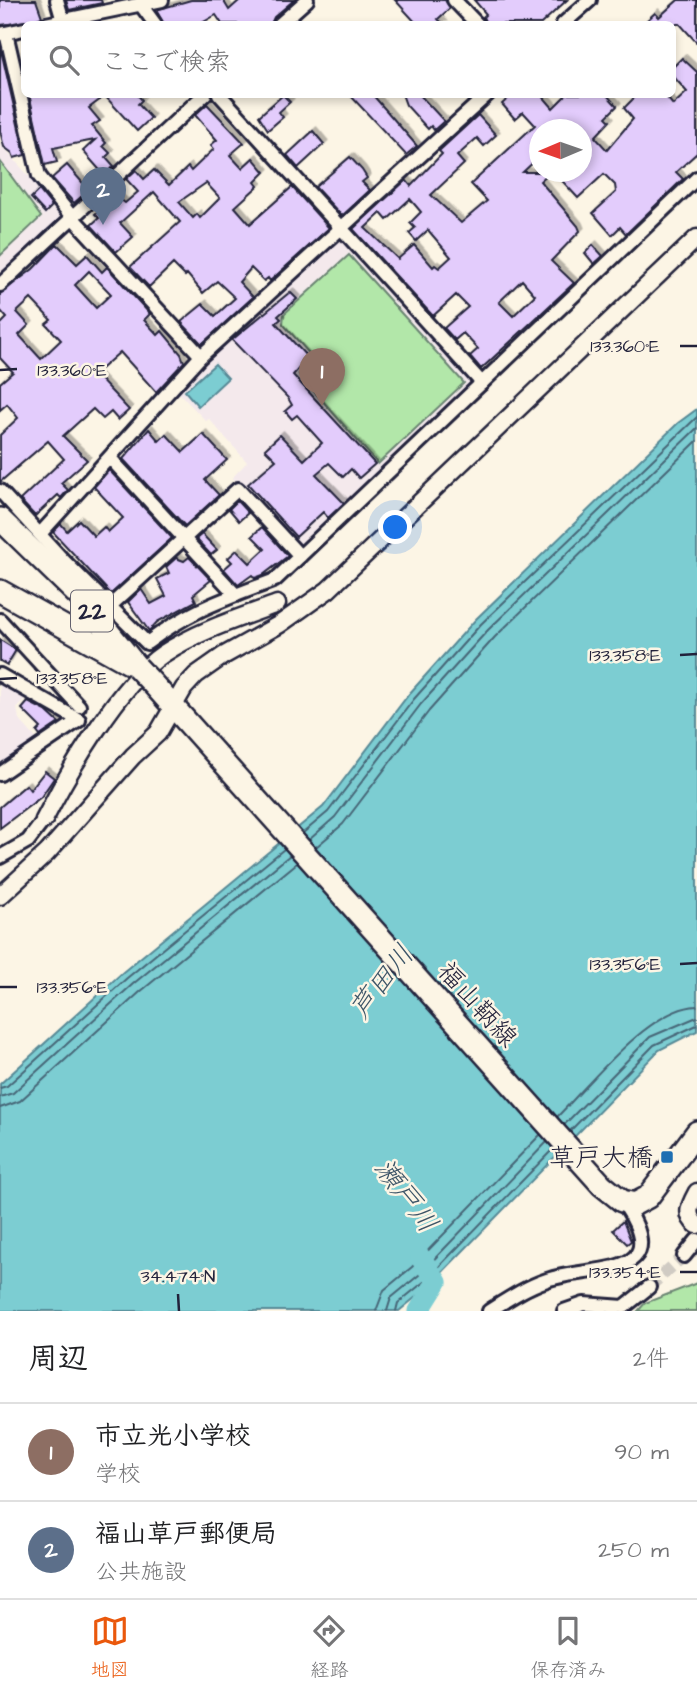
<!DOCTYPE html>
<html lang="ja">
<head>
<meta charset="utf-8">
<style>
  body { margin:0; font-family:"Architects Daughter","Klee One",sans-serif; background:#f2f2f2; color:#202124 }
  .compass { position:absolute; left:529px; top:119px; width:63px; height:63px; border-radius:50%; background:#fff; box-shadow:0 4px 10px #0003; rotate:268deg }
  .you { position:absolute; left:396px; top:528px; width:24px; height:24px; margin:-18px; border:5px solid #fff; border-radius:50%; background:#1a73e8; box-shadow:0 0 0 10px #1a73e833 }
  .badge { display:grid; place-items:center; width:46px; height:46px; border-radius:50%; background:#ea580c; color:#fff; font-size:23px; font-weight:700 }
  .pin { position:absolute; translate:-50% -58px; filter:drop-shadow(0 2px 4px #0008) }
  .pin::after { content:''; position:absolute; top:37px; width:24px; height:21px; background:inherit; clip-path:polygon(0 0,100% 0,50% 100%) }
  .list { margin:0; padding:0; list-style:none }
  h2 { display:flex; justify-content:space-between; align-items:center; height:91px; margin:0; padding:0 28px; font-size:30px }
  h2 small { font-size:23px; font-weight:400; color:#757577 }
  .list li { display:grid; grid-template-columns:46px 1fr auto; gap:21px; align-items:center; box-sizing:border-box; height:98px; padding:0 28px; border-top:2px solid #e0e0e0 }
  .list b { display:block; font-size:26px; white-space:nowrap }
  .list p { margin:0; font-size:23px; white-space:nowrap; color:#757577 }
  .list em { font-size:23px; font-style:normal; color:#757577 }
  .icon { flex:none; width:38px; height:38px; fill:none; stroke:currentColor; stroke-width:2; stroke-linecap:round; stroke-linejoin:round }
  .map { position:relative; flex:none; width:697px; height:1311px; overflow:hidden }
  .search { position:absolute; background:#fff; box-shadow:0 4px 10px #0003; left:21px; right:21px; top:21px; height:77px; display:flex; align-items:center; gap:18px; box-sizing:border-box; padding:0 24px; border-radius:10px; color:#757577; font-size:26px }
  .sheet { height:287px; background:#fff }
  nav { display:flex; justify-content:space-around; align-items:center; box-sizing:border-box; height:98px; border-top:2px solid #e0e0e0; background:#fff; font-size:19px; color:#757577 }
  nav a { display:grid; justify-items:center; gap:4px }
  nav .on { color:#ea580c }
  .map>svg:first-child { display:block }
  .built { fill:#f4e9ec }
  .green { fill:#b2e7a9; stroke:#6a8472; stroke-width:2 }
  .water { fill:#7bcdd2; stroke:#578996; stroke-width:2 }
  .lines { fill:none; stroke-linecap:round; stroke-linejoin:round }
  .shore { stroke:#466677; stroke-width:2 }
  .river { stroke:#7bcdd2; stroke-width:21 }
  .building { fill:#e3ccfc; stroke:#22223b; stroke-width:2; fill-rule:evenodd; filter:url(#shadow) }
  .minor-tunnel { stroke:#d0cbc3; stroke-width:12; stroke-dasharray:12 6; stroke-linecap:butt }
  .minor-casing { stroke:#22223b; stroke-width:18 }
  .tertiary-casing { stroke:#22223b; stroke-width:21 }
  .primary-casing { stroke:#22223b; stroke-width:26 }
  .minor { stroke:#fcf5e5; stroke-width:12 }
  .tertiary { stroke:#fcf5e5; stroke-width:16 }
  .primary { stroke:#fcf5e5; stroke-width:21 }
  .primary-bridge-casing { stroke:#22223b; stroke-width:26; stroke-linecap:butt }
  .primary-bridge { stroke:#fcf5e5; stroke-width:21 }
  .ticks { fill:none; stroke:#22223b; stroke-width:2.5 }
  .poi-dot { fill:#1f6fb2; stroke:#fcf5e5; stroke-width:2.5 }
  .labels { text-anchor:middle; stroke-width:5; stroke-linejoin:round; paint-order:stroke }
  .shield { fill:#fcf5e5; stroke:#63616e; stroke-width:2 }
  .shield-label { font-size:24px; font-weight:bold; fill:#22223b }
  .street-label { font-size:26px; fill:#22223b; stroke:#fcf5e5 }
  .poi-label { font-size:26px; fill:#22223b; stroke:#fcf5e5; text-anchor:end }
  .water-label { font-size:28px; font-style:italic; fill:#3d5568; stroke:#fcf5e5 }
  .ticks-label { font-size:18px; text-anchor:middle; fill:#22223b; stroke:#fcf5e5; stroke-width:5; stroke-linejoin:round; paint-order:stroke }
</style>
</head>
<body>
<div class="map">
<svg width="697" height="1311" viewBox="0 0 697 1311">
  <defs>
    <filter id="shadow"><feDropShadow dx="3.5" dy="-3.5" stdDeviation="0" flood-color="#0004"/></filter>
  </defs>
  <rect width="100%" height="100%" fill="#fcf5e5"/>
  <filter id="ink" filterUnits="userSpaceOnUse"><feTurbulence type="fractalNoise" baseFrequency=".0143" numOctaves="2"/><feDisplacementMap in="SourceGraphic" scale="14" xChannelSelector="R" yChannelSelector="G"/><feConvolveMatrix kernelMatrix="1 2 1 2 8 2 1 2 1" color-interpolation-filters="sRGB"/></filter>
  <g filter="url(#ink)">
    <!-- built -->
    <g class="built">
      <polygon points="0,144 65,216 0,278"/>
      <polygon points="339,241 346,241 473,378 474,385 299,552 232,478 247,462 209,419 206,421 179,393 207,360"/>
      <polygon points="0,680 28,695 17,708 19,719 40,743 0,768"/>
    </g>
    <!-- green -->
    <g class="green">
      <polygon points="0,161 41,217 0,256"/>
      <polygon points="349,255 464,383 378,464 299,374 315,360 283,324 284,314"/>
      <polygon points="697,1283 697,1311 638,1311 645,1303"/>
    </g>
    <!-- water -->
    <g class="water">
      <polygon points="215,364 228,378 198,406 185,391"/>
      <polygon points="697,409 697,1031 659,1050 429,1286 399,1311 0,1311 0,1084 123,972 323,807 409,694 476,619 678,423"/>
    </g>
    <g class="lines">
      <!-- shore -->
      <g class="shore">
        <polyline points="303,833 328,812 414,699 481,624 697,417"/>
        <polyline points="309,840 335,817 421,704 488,630 697,428"/>
        <polyline points="316,847 343,824 429,711 495,637 697,441"/>
        <polyline points="0,1088 7,1086 127,978 284,849"/>
        <polyline points="0,1097 13,1093 133,984 290,855"/>
        <polyline points="0,1108 20,1101 140,992 297,863"/>
        <path d="M557 1117C590 1084 649 1008 697 1006"/>
        <polyline points="564,1125 650,1037 697,1017"/>
        <polyline points="570,1131 654,1045 697,1025"/>
        <polyline points="376,1311 384,1290 412,1267 540,1135"/>
        <polyline points="387,1311 391,1298 419,1275 547,1142"/>
        <polyline points="396,1311 398,1303 425,1281 553,1149"/>
      </g>
      <!-- river -->
      <polyline class="river" points="419,1311 437,1282 421,1258"/>
    </g>
    <!-- building -->
    <g class="building">
      <polygon points="0,0 36,0 42,17 29,22 0,25"/>
      <polygon points="66,0 101,0 102,3 69,10"/>
      <polygon points="191,0 223,0 229,10 240,0 294,0 274,17 271,24 222,24 216,15 200,24 164,24 156,10"/>
      <polygon points="395,0 445,0 450,8 438,19 443,24 417,24"/>
      <polygon points="474,0 567,0 541,24 486,24 483,17 486,14"/>
      <polygon points="678,0 697,0 697,43 680,24 643,24 655,13 659,17"/>
      <polygon points="0,46 25,155 14,158 12,153 4,147 0,131"/>
      <path d="M682 58 697 72V153L676 172 683 179 626 234 620 227 612 235 593 213 616 192 615 185 604 174 578 198 554 172H582V130H540V156L523 172H550L540 181 578 226 580 231 551 261 574 283 481 369 470 356 478 349 463 333 455 340 444 328 468 307 456 295 433 316 353 229 406 180 411 186 442 154 439 151 478 115 496 135 484 146 477 138 457 156 464 164 431 195 461 223 487 201 471 184 535 125 523 112 515 119 502 104 513 94H541L553 108 567 94H606L617 106 606 117 610 121 595 137 607 150 633 119 624 108 638 94H664L673 105 687 92 673 76V67ZM410 199 421 212 410 223 415 228 409 233 416 241 428 230 451 257 439 268 435 265 433 267 414 245 398 259 365 228 381 213 387 220ZM522 280 535 295 513 316 499 302Z"/>
      <polygon points="29,94 137,94 142,100 138,104 151,118 137,131 105,96 89,108 100,121 92,126 106,143 103,146 110,153 106,157 114,166 105,176 83,151 95,140 53,148 57,162 45,165"/>
      <polygon points="349,94 372,94 417,146 406,155"/>
      <polygon points="402,94 419,94 444,121 434,130 431,126 428,129 406,105"/>
      <polygon points="283,95 290,102 279,112 283,117 268,130 259,116"/>
      <path d="M207 104 244 143 230 155 242 168 253 158 265 172 255 182 258 186 235 207 250 224 292 187 329 228 270 281 268 278 264 281 251 268 239 282 253 297 202 344 181 322 203 304 215 316 235 298 217 281 203 293 187 274 185 276 173 264 149 287 130 267 180 222 154 192 120 223 133 237 116 252 91 225 99 218 95 214 105 205 102 202 112 193 125 203 138 192 126 179 136 170 144 179 154 170 169 185 188 167 191 171 214 149 211 145 217 140 195 115ZM206 183 220 198 200 218 197 214 193 218 179 202Z"/>
      <polygon points="313,131 324,144 298,168 287,155"/>
      <polygon points="350,157 362,170 367,178 362,182 370,190 342,216 315,187"/>
      <polygon points="67,165 89,190 74,203 52,178"/>
      <polygon points="39,190 52,206 45,213 31,198"/>
      <path d="M57 244 77 264 87 255 102 272 107 267 150 314 144 320 158 335 162 331 181 354 184 362 156 392 120 352 95 374 129 410 118 420 111 412 103 419 93 409 63 436 87 460 61 483 68 490 61 498 58 495 35 516 20 500 64 459 48 441 0 482V435L18 418 7 404 0 410V383L13 372 0 358V325L7 318 0 310V294L33 269ZM89 271 111 294 96 308 75 285ZM31 299 51 320 46 324 61 340 41 359 19 335 29 325 17 312Z"/>
      <polygon points="593,245 603,256 594,264 585,253"/>
      <polygon points="290,292 297,299 278,316 281,319 276,323 308,358 293,375 375,464 359,478 351,469 343,477 329,463 316,474 344,503 328,518 323,512 296,537 248,484 276,460 265,449 280,435 304,460 322,443 297,415 292,419 285,411 292,405 288,398 232,340"/>
      <polygon points="149,429 159,441 166,434 183,452 203,434 227,460 205,480 219,495 185,526 123,459"/>
      <polygon points="109,470 172,538 111,594 53,532 61,524 67,531 79,520 94,536 104,527 108,532 123,518 94,487"/>
      <polygon points="237,501 248,513 239,521 229,509"/>
      <polygon points="262,527 288,556 263,575 255,578 252,575 238,585 224,569 232,562 228,558 237,550 250,563 265,549 252,536"/>
      <polygon points="202,534 217,550 211,555 196,539"/>
      <polygon points="189,557 211,580 193,595 196,601 157,622 149,631 128,602 141,589 151,604 166,596 157,579 169,573 166,567 176,558 184,561"/>
      <polygon points="0,640 16,650 7,665 0,661"/>
      <polygon points="28,702 46,711 59,723 40,736 37,732 41,728 22,709"/>
      <polygon points="45,771 54,778 41,797 0,828 0,807 26,785 30,790"/>
      <polygon points="623,1221 631,1241 627,1244 613,1230"/>
    </g>
    <g class="lines">
      <!-- minor-tunnel -->
      <polyline class="minor-tunnel" points="649,1287 684,1256"/>
      <!-- minor casing -->
      <g class="minor-casing">
        <g id="minor">
          <polyline points="57,0 63,21"/>
          <polyline points="454,0 477,24"/>
          <polyline points="141,5 155,24"/>
          <polyline points="46,24 162,0"/>
          <polyline points="280,24 307,0"/>
          <polyline points="563,24 590,0"/>
          <polyline points="6,33 39,176 72,217 201,356"/>
          <polyline points="0,34 24,29"/>
          <polyline points="219,94 482,383"/>
          <polyline points="0,285 205,94"/>
          <polyline points="110,458 236,595"/>
          <path d="M0 491 64 561 147 643C192 609 223 600 275 580L697 178"/>
          <polyline points="40,534 201,356 488,94"/>
          <polyline points="109,607 238,489 300,556"/>
          <polyline points="0,620 79,706"/>
          <polyline points="0,675 79,720 0,774"/>
          <polyline points="0,857 28,841 44,820"/>
          <polyline points="684,1256 697,1240"/>
          <path d="M489 1311C508 1299 526 1287 547 1280 592 1264 678 1281 622 1201"/>
          <polyline points="564,1311 584,1304 624,1307 649,1287"/>
        </g>
      </g>
      <!-- tertiary casing -->
      <g class="tertiary-casing">
        <g id="tertiary">
          <path d="M44 820C68 772 120 683 163 654 198 631 239 618 277 604"/>
          <polyline points="0,896 47,853 133,756 158,733 184,688 196,675 223,656 280,624 328,590 697,238"/>
          <path d="M697 1192C690 1205 684 1215 697 1225"/>
        </g>
      </g>
      <!-- primary casing -->
      <g class="primary-casing">
        <g id="primary">
          <polyline points="0,519 80,597 137,667"/>
          <polyline points="0,591 129,663"/>
          <polyline points="153,684 602,1185 622,1201 635,1204 648,1197 697,1132"/>
        </g>
      </g>
      <!-- minor -->
      <use href="#minor" class="minor"/>
      <!-- tertiary -->
      <use href="#tertiary" class="tertiary"/>
      <!-- primary -->
      <use href="#primary" class="primary"/>
      <!-- primary-bridge casing -->
      <g class="primary-bridge-casing">
        <polyline id="primary-bridge" points="137,667 153,684"/>
      </g>
      <!-- primary-bridge -->
      <use href="#primary-bridge" class="primary-bridge"/>
    </g>
  </g>
  <!-- ticks -->
  <path class="ticks" d="M680 346H697M0 370 17 369M680 655 697 654M0 679 17 678M680 964 697 963M0 987H17M680 1272H697M178 1294 179 1311"/>
  <!-- markers -->
  <rect class="poi-dot" x="660" y="1150" width="14" height="14" rx="3.5"/>
  <g class="labels">
    <!-- shield labels -->
    <rect class="shield" x="71" y="590.5" width="42" height="41" rx="5"/>
    <g class="shield-label">
      <text x="92" y="619">22</text>
    </g>
    <!-- street labels -->
    <g class="street-label">
      <text transform="translate(478 1004) rotate(48)" y="9">福山鞆線</text>
    </g>
    <!-- poi labels -->
    <g class="poi-label">
      <text x="653" y="1166">草戸大橋</text>
    </g>
    <!-- water labels -->
    <g class="water-label">
      <text transform="translate(381 981) rotate(-52)" y="10">芦田川</text>
      <text transform="translate(407 1195) rotate(53)" y="10">瀬戸川</text>
    </g>
  </g>
  <g class="ticks-label">
    <text x="625" y="352">133.360°E</text>
    <text x="72" y="376">133.360°E</text>
    <text x="625" y="661">133.358°E</text>
    <text x="72" y="684">133.358°E</text>
    <text x="625" y="970">133.356°E</text>
    <text x="72" y="993">133.356°E</text>
    <text x="625" y="1278">133.354°E</text>
    <text x="178" y="1282">34.474°N</text>
  </g>
</svg>
<svg class="compass" viewBox="-18 -18 36 36"><path d="M0-13l5 13h-10z" fill="#e53935"/><path d="M0 13l5-13h-10z" fill="#757577"/></svg>
<div class="you"></div>
<div class="pin badge" style="left:322px;top:406px;background:#8d6e63">1</div>
<div class="pin badge" style="left:103px;top:225px;background:#5c6f8a">2</div>
<div class="search"><svg class="icon" aria-label="search" viewBox="0 0 24 24"><circle cx="10" cy="10" r="6"/><path d="M15 15l6 6"/></svg>ここで検索</div>
</div>
<section class="sheet">
<h2>周辺<small>2件</small></h2>
<ul class="list">
<li><span class="badge" style="background:#8d6e63">1</span><div><b>市立光小学校</b><p>学校</p></div><em>90 m</em></li>
<li><span class="badge" style="background:#5c6f8a">2</span><div><b>福山草戸郵便局</b><p>公共施設</p></div><em>250 m</em></li>
</ul>
</section>
<nav>
<a class="on"><svg class="icon" aria-label="map" viewBox="0 0 24 24"><path d="M3 6l6-2 6 2 6-2v14l-6 2-6-2-6 2zM9 4v14M15 6v14"/></svg>地図</a>
<a><svg class="icon" aria-label="directions" viewBox="0 0 24 24"><path d="M12 3l9 9-9 9-9-9zM9 14v-3h6M13 9l2 2-2 2"/></svg>経路</a>
<a><svg class="icon" aria-label="saved" viewBox="0 0 24 24"><path d="M7 4h10v16l-5-4-5 4z"/></svg>保存済み</a>
</nav>
</body>
</html>
